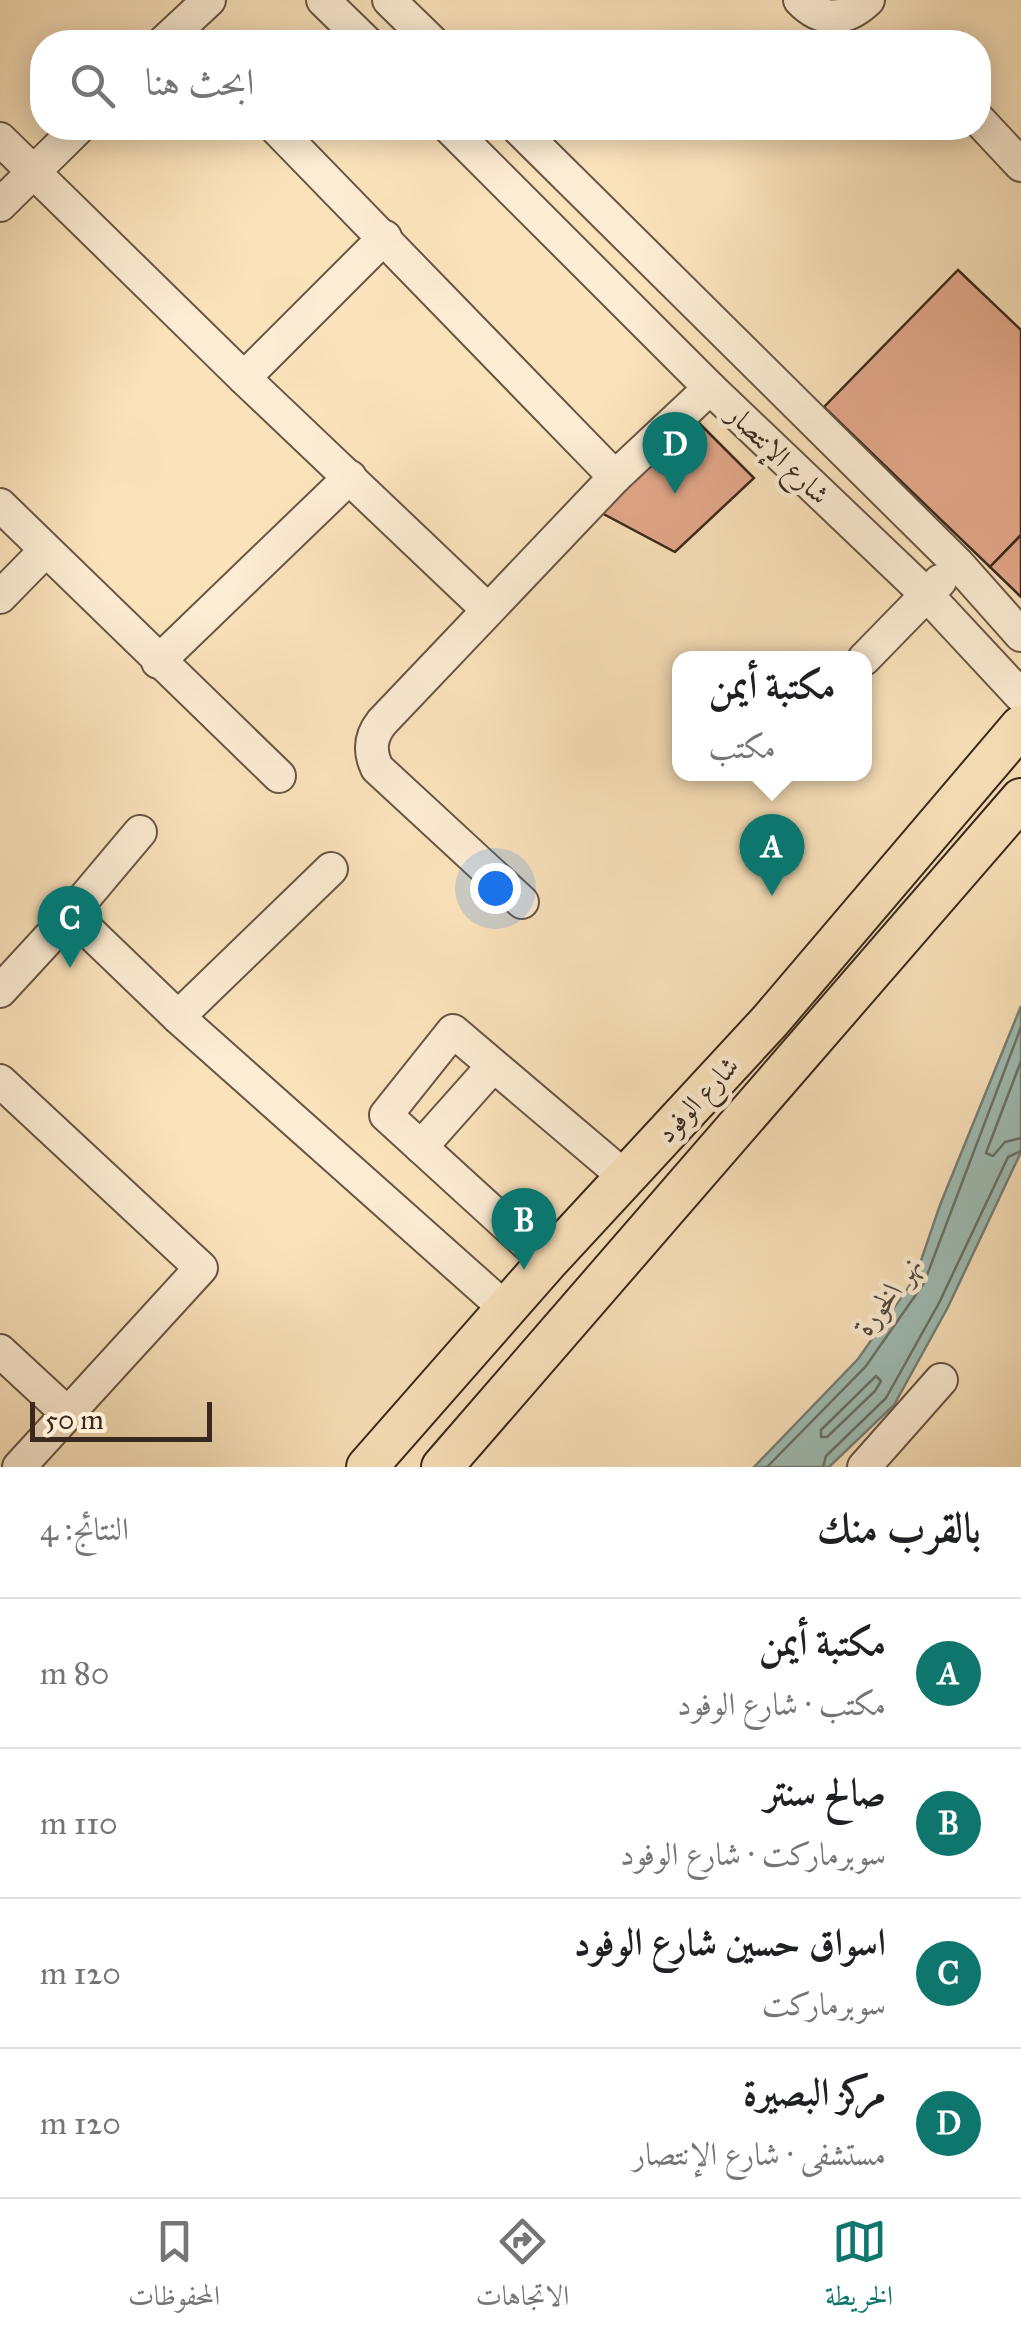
<!DOCTYPE html>
<html lang="ar">
<head>
<meta charset="utf-8">
<style>
  body { margin:0; font-family:"IM FELL Great Primer",Amiri,serif; background:#f6f6f6; color:#202124; direction:rtl }
  .scale { position:absolute; left:30px; bottom:25px; width:182px; box-sizing:border-box; padding-left:10px; border:5px solid #39281d; border-top:0; font-size:28px; line-height:35px; white-space:nowrap; color:#39281d; -webkit-text-stroke:8px #fcecd3; paint-order:stroke }
  .you { position:absolute; left:495px; top:888px; width:35px; height:35px; margin:-25px; border:8px solid #fff; border-radius:50%; background:#1a73e8; box-shadow:0 0 0 15px #1a73e833 }
  .badge { display:grid; place-items:center; width:65px; height:65px; border-radius:50%; background:#0f766e; color:#fff; font-size:32px; font-weight:700 }
  .pin { position:absolute; translate:-50% -82px; filter:drop-shadow(0 2px 5px #0008) }
  .pin::after { content:''; position:absolute; top:52px; width:35px; height:30px; background:inherit; clip-path:polygon(0 0,100% 0,50% 100%) }
  .popup { position:absolute; left:672px; top:651px; width:200px; height:130px; box-sizing:border-box; display:grid; place-content:center; border-radius:20px; background:#fff; filter:drop-shadow(0 2px 8px #0005); font-size:32px; white-space:nowrap; color:#757577 }
  .popup b { font-size:38px; color:#202124 }
  .popup::after { content:''; position:absolute; left:50%; top:100%; margin-left:-20px; border:20px solid transparent; border-top-color:#fff }
  .list { margin:0; padding:0; list-style:none }
  h2 { display:flex; justify-content:space-between; align-items:center; height:130px; margin:0; padding:0 40px; font-size:42px }
  h2 small { font-size:32px; font-weight:400; color:#757577 }
  .list li { display:grid; grid-template-columns:65px 1fr auto; gap:30px; align-items:center; box-sizing:border-box; height:150px; padding:0 40px; border-top:2px solid #e0e0e0 }
  .list b { display:block; font-size:38px; white-space:nowrap }
  .list p { margin:0; font-size:32px; white-space:nowrap; color:#757577 }
  .list em { font-size:32px; font-style:normal; color:#757577 }
  .icon { flex:none; width:55px; height:55px; fill:none; stroke:currentColor; stroke-width:2; stroke-linecap:round; stroke-linejoin:round }
  .map { position:relative; flex:none; width:1021px; height:1467px; overflow:hidden; direction:ltr }
  .search { position:absolute; background:#fff; box-shadow:0 5px 25px #0003; left:30px; right:30px; top:30px; height:110px; display:flex; align-items:center; gap:25px; box-sizing:border-box; padding:0 35px; border-radius:40px; color:#757577; font-size:38px }
  .sheet { height:730px; background:#fff }
  nav { display:flex; justify-content:space-around; align-items:center; box-sizing:border-box; height:140px; border-top:2px solid #e0e0e0; background:#fff; font-size:28px; color:#757577 }
  nav a { display:grid; justify-items:center; gap:5px }
  nav .on { color:#0f766e }
  .map>svg:first-child { display:block }
  .water { fill:#9fbdb5; stroke:#768178; stroke-width:2.5 }
  .lines { fill:none; stroke-linecap:round; stroke-linejoin:round }
  .shore { stroke:#6c7269; stroke-width:2.5 }
  .building { fill:#e4a88b; stroke:#39281d; stroke-width:2.5 }
  .minor-casing { stroke:#695644; stroke-width:36 }
  .major-casing { stroke:#39281d; stroke-width:44 }
  .minor { stroke:#fcecd3; stroke-width:32 }
  .major { stroke:#fae2bb; stroke-width:40 }
  .labels { text-anchor:middle; stroke-width:9; stroke-linejoin:round; paint-order:stroke }
  .street-label { font-size:28px; fill:#39281d; stroke:#fcecd3 }
  .water-label { font-size:30px; font-style:italic; fill:#524d43; stroke:#fcecd3 }
</style>
</head>
<body>
<div class="map">
<svg width="1021" height="1467" viewBox="0 0 1021 1467">
  <rect width="100%" height="100%" fill="#fae2bb"/>
  <filter id="stains"><feTurbulence type="fractalNoise" baseFrequency=".002" numOctaves="4"/><feColorMatrix values="0 0 0 0 .2 0 0 0 0 .09 0 0 0 0 .02 0 0 0 .5 -.17"/></filter>
  <radialGradient id="worn" r=".72"><stop offset=".6" stop-color="#630" stop-opacity="0"/><stop offset="1" stop-color="#630" stop-opacity=".3"/></radialGradient>
  <!-- water -->
  <polygon class="water" points="1021,1006 1021,1152 948,1307 894,1405 829,1467 754,1467 858,1359 915,1278 940,1205"/>
  <g class="lines">
    <!-- shore -->
    <g class="shore">
      <polyline points="1021,1061 986,1153 993,1156 1005,1142 1021,1138"/>
      <polygon points="876,1376 881,1381 875,1391 827,1437 821,1437 821,1430"/>
      <polyline points="767,1467 866,1366 924,1283 1021,1027"/>
      <polyline points="823,1467 826,1456 886,1398 939,1303 1008,1157 1021,1151"/>
    </g>
  </g>
  <!-- building -->
  <g class="building">
    <polygon points="958,270 1021,330 1021,535 990,567 824,407"/>
    <polygon points="694,418 754,478 675,552 596,510"/>
    <polygon points="1021,535 1021,597 990,567"/>
  </g>
  <g class="lines">
    <!-- minor casing -->
    <g class="minor-casing">
      <g id="minor">
        <polyline points="323,0 366,42"/>
        <polyline points="389,0 432,42"/>
        <path d="M800 0C822 23 846 21 868 0"/>
        <polyline points="164,42 209,0"/>
        <polyline points="978,119 1021,165"/>
        <polyline points="276,128 615,477"/>
        <polyline points="450,128 710,388 927,595 1021,696"/>
        <polyline points="518,128 957,563 1021,635"/>
        <polyline points="0,139 244,378 488,610"/>
        <polyline points="0,205 78,128"/>
        <polyline points="244,378 385,237"/>
        <polyline points="0,505 279,776"/>
        <polyline points="0,597 45,551"/>
        <polyline points="864,659 940,581"/>
        <polyline points="158,662 350,477"/>
        <path d="M522 902 377 768C369 751 370 737 382 722L615 477 710 388"/>
        <polyline points="71,914 178,1017 506,1309"/>
        <polyline points="0,991 71,914 140,832"/>
        <polyline points="178,1017 331,869"/>
        <polyline points="0,1081 201,1268 19,1467"/>
        <polyline points="421,1147 493,1066"/>
        <polyline points="547,1262 386,1115 453,1031 625,1177"/>
        <polyline points="0,1351 68,1414"/>
        <polyline points="864,1467 941,1380"/>
      </g>
    </g>
    <!-- major casing -->
    <g class="major-casing">
      <g id="major">
        <polyline points="367,1467 547,1262 770,1021 1021,726"/>
        <polyline points="442,1467 1021,799"/>
      </g>
    </g>
    <!-- minor -->
    <use href="#minor" class="minor"/>
    <!-- major -->
    <use href="#major" class="major"/>
  </g>
  <g class="labels">
    <!-- street labels -->
    <g class="street-label">
      <text transform="translate(779 454) rotate(44)" y="10">شارع الإنتصار</text>
      <text transform="translate(697 1099) rotate(-47)" y="10">شارع الوفود</text>
    </g>
    <!-- water labels -->
    <g class="water-label">
      <text transform="translate(888 1295) rotate(-53)" y="10">نهر الخورة</text>
    </g>
  </g>
  <rect width="100%" height="100%" filter="url(#stains)"/>
  <rect width="100%" height="100%" fill="url(#worn)"/>
</svg>
<div class="scale">50 m</div>
<div class="you"></div>
<div class="pin badge" style="left:772px;top:896px">A</div>
<div class="popup"><b>مكتبة أيمن</b>مكتب</div>
<div class="pin badge" style="left:524px;top:1270px">B</div>
<div class="pin badge" style="left:70px;top:968px">C</div>
<div class="pin badge" style="left:675px;top:494px">D</div>
<div class="search"><svg class="icon" aria-label="search" viewBox="0 0 24 24"><circle cx="10" cy="10" r="6"/><path d="M15 15l6 6"/></svg>ابحث هنا</div>
</div>
<section class="sheet">
<h2>بالقرب منك<small>النتائج: 4</small></h2>
<ul class="list">
<li><span class="badge">A</span><div><b>مكتبة أيمن</b><p>مكتب · شارع الوفود</p></div><em>80 m</em></li>
<li><span class="badge">B</span><div><b>صالح سنتر</b><p>سوبرماركت · شارع الوفود</p></div><em>110 m</em></li>
<li><span class="badge">C</span><div><b>اسواق حسين شارع الوفود</b><p>سوبرماركت</p></div><em>120 m</em></li>
<li><span class="badge">D</span><div><b>مركز البصيرة</b><p>مستشفى · شارع الإنتصار</p></div><em>120 m</em></li>
</ul>
</section>
<nav>
<a class="on"><svg class="icon" aria-label="map" viewBox="0 0 24 24"><path d="M3 6l6-2 6 2 6-2v14l-6 2-6-2-6 2zM9 4v14M15 6v14"/></svg>الخريطة</a>
<a><svg class="icon" aria-label="directions" viewBox="0 0 24 24"><path d="M12 3l9 9-9 9-9-9zM9 14v-3h6M13 9l2 2-2 2"/></svg>الاتجاهات</a>
<a><svg class="icon" aria-label="saved" viewBox="0 0 24 24"><path d="M7 4h10v16l-5-4-5 4z"/></svg>المحفوظات</a>
</nav>
</body>
</html>
